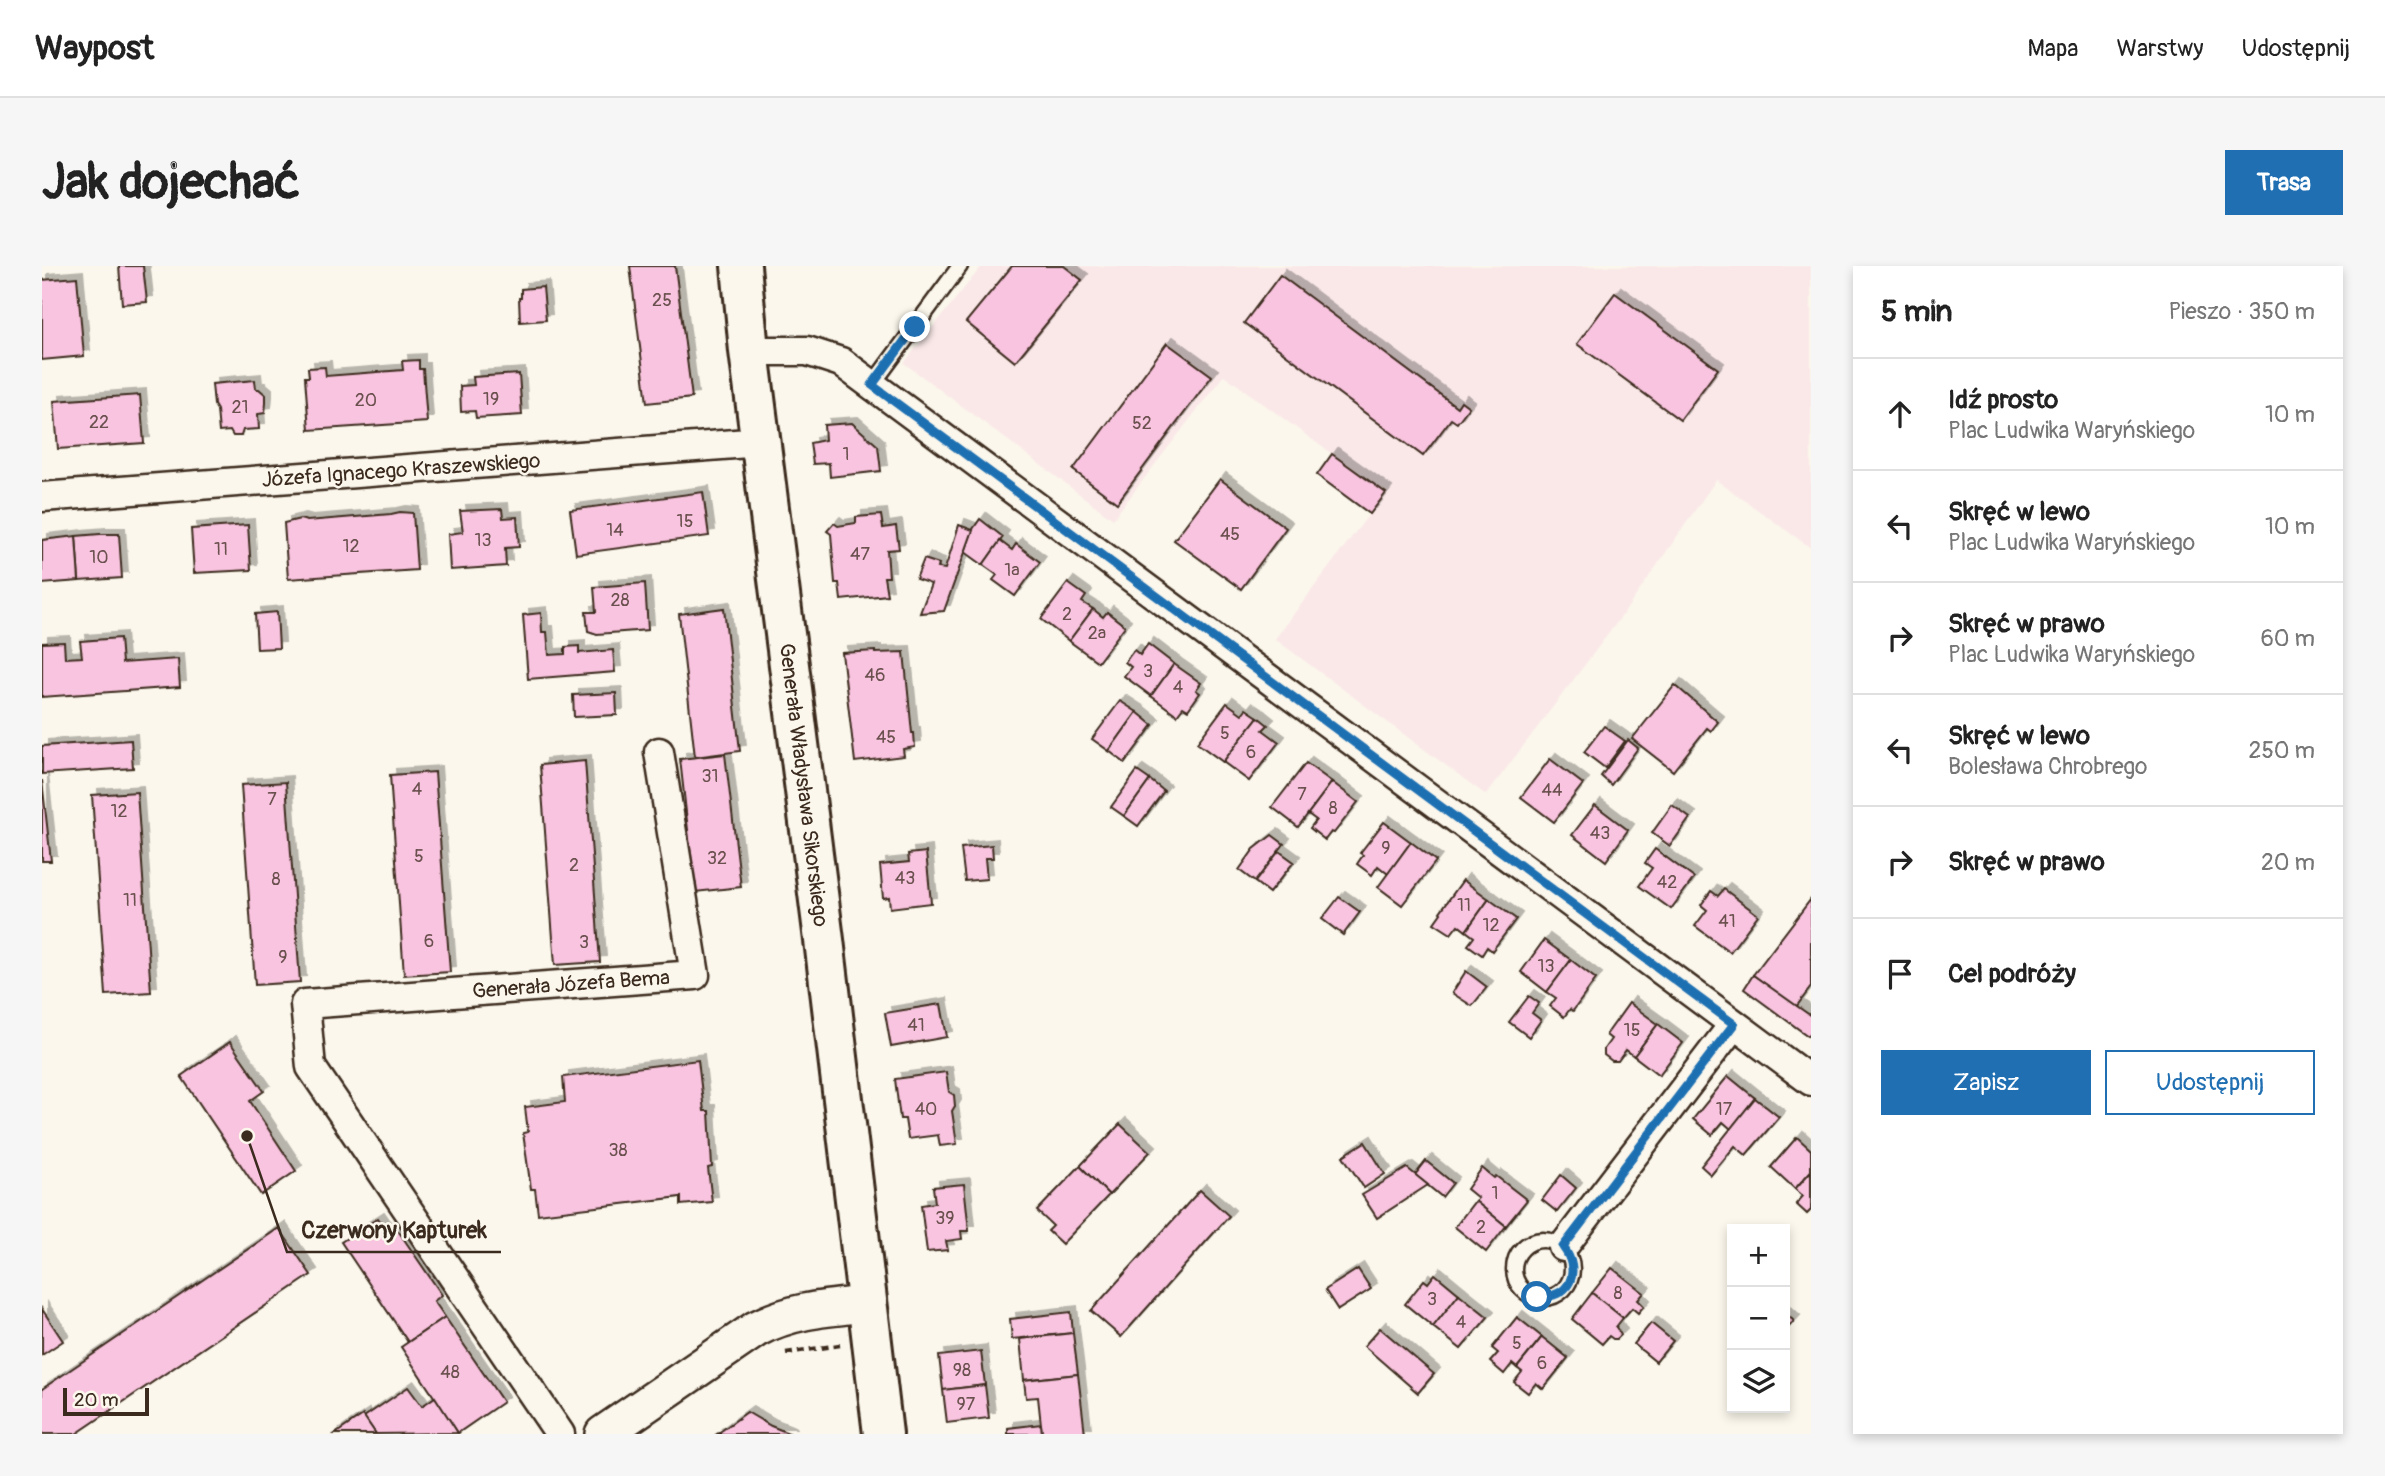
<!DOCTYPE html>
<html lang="pl">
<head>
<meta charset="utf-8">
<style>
  body { margin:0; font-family:Pangolin,sans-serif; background:#f6f6f6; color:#222 }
  .controls { position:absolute; right:21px; bottom:21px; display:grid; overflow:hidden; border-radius:0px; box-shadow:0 4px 10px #0003 }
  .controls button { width:63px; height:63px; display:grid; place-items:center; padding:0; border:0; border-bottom:2px solid #e0e0e0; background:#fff; color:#222; font:35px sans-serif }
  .scale { position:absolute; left:21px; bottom:18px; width:86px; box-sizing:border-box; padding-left:7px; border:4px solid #3b2a1e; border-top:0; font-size:19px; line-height:24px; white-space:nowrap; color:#3b2a1e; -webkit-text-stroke:5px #fbf7ec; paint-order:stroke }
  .stop { position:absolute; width:21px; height:21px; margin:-16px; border:5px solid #1f6fb2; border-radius:50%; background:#fff }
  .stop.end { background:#1f6fb2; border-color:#fff; box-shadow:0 2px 7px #0008 }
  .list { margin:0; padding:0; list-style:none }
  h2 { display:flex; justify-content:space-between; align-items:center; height:91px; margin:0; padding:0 28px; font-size:30px }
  h2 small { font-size:23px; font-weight:400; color:#767676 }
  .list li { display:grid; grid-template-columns:46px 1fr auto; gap:21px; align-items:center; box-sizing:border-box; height:112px; padding:0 28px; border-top:2px solid #e0e0e0 }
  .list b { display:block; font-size:26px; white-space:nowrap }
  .list p { margin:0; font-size:23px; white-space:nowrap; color:#767676 }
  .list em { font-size:23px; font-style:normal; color:#767676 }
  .actions { display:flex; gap:14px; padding:21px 28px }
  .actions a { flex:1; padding:16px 0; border:2px solid #1f6fb2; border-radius:0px; text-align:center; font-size:24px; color:#1f6fb2 }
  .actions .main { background:#1f6fb2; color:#fff }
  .icon { flex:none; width:38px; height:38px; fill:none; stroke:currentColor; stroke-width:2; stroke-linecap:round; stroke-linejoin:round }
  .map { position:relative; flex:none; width:1769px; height:1168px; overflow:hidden; border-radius:0px }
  header { display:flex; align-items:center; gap:42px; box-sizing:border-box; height:98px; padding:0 35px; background:#fff; border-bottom:2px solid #e0e0e0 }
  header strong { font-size:33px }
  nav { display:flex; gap:38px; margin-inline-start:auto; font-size:24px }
  .intro { display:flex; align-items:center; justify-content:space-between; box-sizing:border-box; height:168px; padding:0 42px }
  h1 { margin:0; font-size:49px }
  .button { padding:18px 32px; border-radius:0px; background:#1f6fb2; color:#fff; font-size:24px; font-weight:700 }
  main { display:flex; gap:42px; padding:0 42px }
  aside { flex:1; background:#fff; border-radius:0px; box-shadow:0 4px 10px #0003 }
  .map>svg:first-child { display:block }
  .built { fill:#fae8e8 }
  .building { fill:#f9c4df; stroke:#3b2a1e; stroke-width:2; filter:url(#shadow) }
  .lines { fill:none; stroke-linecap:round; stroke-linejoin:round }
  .service-casing { stroke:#3b2a1e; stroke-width:19 }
  .minor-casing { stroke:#3b2a1e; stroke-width:33 }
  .tertiary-casing { stroke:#3b2a1e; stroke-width:40 }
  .secondary-casing { stroke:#3b2a1e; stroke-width:44 }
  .path { stroke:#3b2a1e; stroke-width:4.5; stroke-dasharray:7 5; stroke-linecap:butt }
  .service { stroke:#fbf7ec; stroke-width:14 }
  .minor { stroke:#fbf7ec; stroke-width:28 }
  .tertiary { stroke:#fbf7ec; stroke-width:35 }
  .secondary { stroke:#fbf7ec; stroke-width:38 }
  .route { stroke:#1f6fb2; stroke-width:9 }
  .labels { text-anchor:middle; stroke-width:5; stroke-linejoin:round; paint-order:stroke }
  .number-label { font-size:18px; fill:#6a504e }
  .street-label { font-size:21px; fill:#3b2a1e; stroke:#fbf7ec }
  .leader { fill:none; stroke:#3b2a1e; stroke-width:2.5 }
  .callout-dot { fill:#3b2a1e; stroke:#fbf7ec; stroke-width:2.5 }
  .callout-label { font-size:23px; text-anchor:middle; font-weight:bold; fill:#3b2a1e; stroke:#fbf7ec; stroke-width:5; stroke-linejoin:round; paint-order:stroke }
</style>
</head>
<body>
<header>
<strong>Waypost</strong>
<nav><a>Mapa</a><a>Warstwy</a><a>Udostępnij</a></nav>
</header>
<div class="intro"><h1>Jak dojechać</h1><a class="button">Trasa</a></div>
<main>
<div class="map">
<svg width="1769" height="1168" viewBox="0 0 1769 1168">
  <defs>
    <filter id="shadow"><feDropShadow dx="6" dy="-6" stdDeviation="0" flood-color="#0004"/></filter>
  </defs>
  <rect width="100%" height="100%" fill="#fbf7ec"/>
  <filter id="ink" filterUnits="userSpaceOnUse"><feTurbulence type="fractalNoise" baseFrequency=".0143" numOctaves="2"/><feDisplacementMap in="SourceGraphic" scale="14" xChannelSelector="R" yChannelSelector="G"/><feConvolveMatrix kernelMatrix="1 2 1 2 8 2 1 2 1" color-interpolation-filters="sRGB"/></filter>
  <g filter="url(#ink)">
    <!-- built -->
    <polygon class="built" points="940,0 1769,0 1769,282 1674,214 1582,347 1444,529 1233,373 1343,227 1182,109 1071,253 862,97"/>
    <!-- building -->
    <g class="building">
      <polygon points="77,0 101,0 105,36 80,38"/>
      <polygon points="588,0 633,0 650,132 605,137"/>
      <polygon points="970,0 1022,0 1040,14 973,96 924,56"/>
      <polygon points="1238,9 1415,141 1419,135 1427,141 1415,157 1409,153 1381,190 1202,57"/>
      <polygon points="35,11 42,90 0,94 0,14"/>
      <polygon points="501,21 504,54 478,56 477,32 479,32 479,23"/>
      <polygon points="1573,27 1676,103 1638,154 1535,78"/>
      <polygon points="1125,77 1170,110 1075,237 1031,204"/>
      <polygon points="377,94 377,103 381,103 385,156 267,164 263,111 267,111 266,102 283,101 284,110 361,104 360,95"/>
      <polygon points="477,108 480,149 434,152 433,145 419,146 418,120 432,119 431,111"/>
      <polygon points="213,114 214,123 217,123 224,129 224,137 223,147 216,148 217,163 201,164 199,170 191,170 188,165 177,166 175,144 172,139 170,118"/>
      <polygon points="98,129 102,177 16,183 12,135"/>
      <polygon points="810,157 836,180 839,205 788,211 787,197 771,198 768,177 783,174 782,159"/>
      <polygon points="1290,188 1344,227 1328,248 1275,209"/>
      <polygon points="1178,213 1244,262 1199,323 1132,274"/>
      <polygon points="661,226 667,270 534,288 528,244"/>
      <polygon points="460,243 461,252 475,251 477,281 463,282 464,300 408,304 406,268 421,266 418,245"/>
      <polygon points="358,246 371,247 375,304 246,313 242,257 258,253 265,255 349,248"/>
      <polygon points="839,249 841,262 854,260 857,283 845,284 847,311 842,311 845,329 799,334 797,317 793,317 789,268 785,265 792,257 796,260 814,257 814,251"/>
      <polygon points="938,253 961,271 941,299 923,286 931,263"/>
      <polygon points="206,259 209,304 152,307 149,263"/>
      <polygon points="917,259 931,264 902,345 878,347 889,318 874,313 882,293 897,298 896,302 903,303"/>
      <polygon points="58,268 77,268 80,312 37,315 34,270"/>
      <polygon points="34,270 37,315 0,318 0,274"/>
      <polygon points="958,275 970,284 974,278 998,296 973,330 951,314 955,309 941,299"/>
      <polygon points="603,317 606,364 555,368 546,365 544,346 554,346 552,321"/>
      <polygon points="1026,317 1044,330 1040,336 1051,343 1027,375 999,353"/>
      <polygon points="682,342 698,485 653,491 637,348"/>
      <polygon points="1051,343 1061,351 1065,346 1083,360 1056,396 1027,375"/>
      <polygon points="235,346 237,382 215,383 213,348"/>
      <polygon points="499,347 500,366 505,366 507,389 523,388 523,381 537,380 537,387 571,384 573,406 486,413 481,349"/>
      <polygon points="78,372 80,397 136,393 138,421 0,431 0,377 22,376 23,392 40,391 38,375"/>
      <polygon points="1106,378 1132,398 1109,430 1082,410 1089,401 1083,396 1092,384 1098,389"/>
      <polygon points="833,385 833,387 862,386 870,467 872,467 873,481 861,483 862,490 813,496 800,387"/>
      <polygon points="1132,398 1159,417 1154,424 1158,427 1146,444 1141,441 1135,449 1109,430"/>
      <polygon points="1633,419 1676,456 1669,465 1665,462 1631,505 1590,473"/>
      <polygon points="574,427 575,449 532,451 531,429"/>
      <polygon points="1078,435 1095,446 1067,485 1050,473"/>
      <polygon points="1185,437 1200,448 1204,443 1216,451 1181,496 1155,477"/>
      <polygon points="1095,446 1111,459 1083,497 1067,485"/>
      <polygon points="1216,451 1226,459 1221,464 1237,476 1207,515 1181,496"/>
      <polygon points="1562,460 1583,475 1563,502 1542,486"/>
      <polygon points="89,474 91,502 0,508 0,480"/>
      <polygon points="1586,474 1596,482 1569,519 1559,510"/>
      <polygon points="683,488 699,621 653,626 638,493"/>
      <polygon points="1508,493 1541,518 1512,556 1479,531"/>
      <polygon points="543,495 558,696 513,699 498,499"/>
      <polygon points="1264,497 1290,516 1256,561 1230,541"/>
      <polygon points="1095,505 1108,514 1082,550 1069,541"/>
      <polygon points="393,506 408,706 362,709 348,509"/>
      <polygon points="0,514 9,595 0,595"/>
      <polygon points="1108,514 1122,525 1096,560 1082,550"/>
      <polygon points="244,516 258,716 213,719 199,519"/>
      <polygon points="1290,516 1316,536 1292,567 1289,566 1283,574 1268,562 1274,554 1266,548"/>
      <polygon points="95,526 109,726 64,729 50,529"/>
      <polygon points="1553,539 1586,564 1564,595 1530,569"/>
      <polygon points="1630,539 1648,552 1628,580 1610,567"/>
      <polygon points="1342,556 1369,576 1346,608 1336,600 1330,609 1315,598 1321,589 1318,587"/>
      <polygon points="1230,569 1242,578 1213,616 1197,604 1212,583"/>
      <polygon points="1369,576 1394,595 1360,639 1336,621"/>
      <polygon points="950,579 951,592 943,592 945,613 923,615 919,582"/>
      <polygon points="1613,583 1652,612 1629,643 1597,620 1610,602 1603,597"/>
      <polygon points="1237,585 1252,596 1227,627 1213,616"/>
      <polygon points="884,586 889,637 848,642 847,631 841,632 838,599 867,596 866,588"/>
      <polygon points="1421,614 1447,633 1424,665 1416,659 1409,668 1392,657 1399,647 1398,646"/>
      <polygon points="1682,623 1716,649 1688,686 1653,660 1665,644 1659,639 1669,625 1676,630"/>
      <polygon points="1297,631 1318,646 1301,669 1280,653"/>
      <polygon points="1447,633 1474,653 1450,685 1445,681 1440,689 1426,679 1432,671 1424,665"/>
      <polygon points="1769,633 1769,721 1754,741 1711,709"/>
      <polygon points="1502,674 1529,694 1505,726 1479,706"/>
      <polygon points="1529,694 1554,713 1531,745 1528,743 1522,751 1508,740 1514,732 1505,726"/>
      <polygon points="1424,705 1445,721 1430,740 1410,727"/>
      <polygon points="1711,709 1769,750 1769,766 1766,770 1702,723"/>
      <polygon points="1487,730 1497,737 1490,747 1499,754 1487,771 1467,756"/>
      <polygon points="1587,737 1616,758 1592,790 1584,784 1576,795 1570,795 1562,789 1562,783 1569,773 1564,769"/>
      <polygon points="899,738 905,771 849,781 843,747"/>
      <polygon points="1616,758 1641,777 1617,809 1592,790"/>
      <polygon points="188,776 222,825 208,835 254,905 219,929 139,810"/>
      <polygon points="656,794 662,845 667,845 670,901 666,902 670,936 639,939 639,931 496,948 493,923 489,923 481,867 486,866 483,841 523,836 521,811"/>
      <polygon points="904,806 907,826 912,829 913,840 910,845 915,878 898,880 896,869 866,873 863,853 858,853 853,813"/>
      <polygon points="1686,810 1713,832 1689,863 1681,856 1670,869 1651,853"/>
      <polygon points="1713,832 1737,851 1704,889 1693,880 1669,909 1659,900"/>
      <polygon points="1078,858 1108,886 1067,929 1038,900"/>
      <polygon points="1755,871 1769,884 1769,905 1753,923 1729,901"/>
      <polygon points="1323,876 1343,908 1322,922 1301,890"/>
      <polygon points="1384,895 1411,917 1400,931 1373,909"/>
      <polygon points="1038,900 1067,929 1020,978 1006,965 1011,960 995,945"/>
      <polygon points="1365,902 1386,919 1335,952 1320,929"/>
      <polygon points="1440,902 1452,912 1454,910 1485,934 1464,960 1433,935 1436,932 1425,923"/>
      <polygon points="1769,905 1769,944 1765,948 1754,938 1761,930 1753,923"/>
      <polygon points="1519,909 1534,922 1515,946 1500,934"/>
      <polygon points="922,918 927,965 919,965 920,973 904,975 906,984 885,986 879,939 893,937 891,921"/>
      <polygon points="1158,924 1187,950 1079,1071 1049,1045"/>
      <polygon points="1433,935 1464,960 1444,986 1413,961"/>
      <polygon points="336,952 347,968 355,963 400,1029 392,1035 403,1051 366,1076 299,976"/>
      <polygon points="237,962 269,1009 34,1168 0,1168 0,1123"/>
      <polygon points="1570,1002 1602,1027 1596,1034 1602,1040 1596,1047 1590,1042 1581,1052 1550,1027"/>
      <polygon points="1316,1003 1329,1023 1296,1044 1283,1024"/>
      <polygon points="1393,1008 1417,1028 1391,1061 1363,1038 1382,1014 1386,1017"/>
      <polygon points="1550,1027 1581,1052 1574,1061 1579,1069 1575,1073 1571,1073 1567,1070 1560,1078 1530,1053"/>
      <polygon points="1417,1028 1446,1051 1419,1083 1391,1061"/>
      <polygon points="0,1043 21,1075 0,1089"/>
      <polygon points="1029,1046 1031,1067 970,1073 968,1053"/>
      <polygon points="1743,1047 1752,1055 1743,1065"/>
      <polygon points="403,1051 461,1136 416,1167 359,1081"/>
      <polygon points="1475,1051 1500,1071 1475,1102 1470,1098 1462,1108 1448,1096 1456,1087 1450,1082"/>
      <polygon points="1609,1057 1631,1075 1614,1096 1592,1078"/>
      <polygon points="1338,1062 1392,1108 1376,1127 1322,1080"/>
      <polygon points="1031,1067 1036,1108 982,1114 978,1073"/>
      <polygon points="1500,1071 1526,1092 1501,1123 1494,1117 1486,1127 1472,1116 1480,1106 1475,1102"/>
      <polygon points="939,1085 943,1119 901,1124 897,1090"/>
      <polygon points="1036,1108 1043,1168 1000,1168 996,1131 984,1132 982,1114"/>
      <polygon points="943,1119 947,1152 905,1157 901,1124"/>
      <polygon points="366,1121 380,1140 393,1131 416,1167 334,1168 322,1151"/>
      <polygon points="705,1146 729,1160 749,1168 675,1168"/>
      <polygon points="321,1149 334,1168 293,1168"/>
      <polygon points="999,1158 1000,1168 966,1168 966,1162"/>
    </g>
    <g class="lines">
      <!-- service casing -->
      <g class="service-casing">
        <g id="service">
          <polyline points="830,119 918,0"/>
          <circle cx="1501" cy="1003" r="29"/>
        </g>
      </g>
      <!-- minor casing -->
      <g class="minor-casing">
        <g id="minor">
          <polyline points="707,85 765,85 799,96 1769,815"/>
          <polyline points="0,231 719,176"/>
          <polyline points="1521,981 1692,758"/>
          <polyline points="518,1168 269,801 263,738 653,709 617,486"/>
        </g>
      </g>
      <!-- tertiary casing -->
      <g class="tertiary-casing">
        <path id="tertiary" d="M561 1168 714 1063C750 1044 785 1042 825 1038"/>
      </g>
      <!-- secondary casing -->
      <g class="secondary-casing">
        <polyline id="secondary" points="699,0 707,85 782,674 841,1168"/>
      </g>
      <!-- path -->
      <polyline class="path" points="744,1087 798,1079"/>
      <!-- service -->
      <use href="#service" class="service"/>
      <!-- minor -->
      <use href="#minor" class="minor"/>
      <!-- tertiary -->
      <use href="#tertiary" class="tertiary"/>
      <!-- secondary -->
      <use href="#secondary" class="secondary"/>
    </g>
  </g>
  <g class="lines" filter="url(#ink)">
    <!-- route -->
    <path class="route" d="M873 61 830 119 1692 758 1521 981C1540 1006 1528 1033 1495 1031"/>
  </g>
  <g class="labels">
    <!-- number labels -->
    <g class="number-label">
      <text x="620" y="40">25</text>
      <text x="449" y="139">19</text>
      <text x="324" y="140">20</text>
      <text x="198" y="147">21</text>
      <text x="57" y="162">22</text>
      <text x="1100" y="163">52</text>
      <text x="804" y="194">1</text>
      <text x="643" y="261">15</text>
      <text x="573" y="270">14</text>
      <text x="1188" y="274">45</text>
      <text x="441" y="280">13</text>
      <text x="309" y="286">12</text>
      <text x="179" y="289">11</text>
      <text x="818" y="294">47</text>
      <text x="57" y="297">10</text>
      <text x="970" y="310">1a</text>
      <text x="578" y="340">28</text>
      <text x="1025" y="354">2</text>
      <text x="1055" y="373">2a</text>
      <text x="1106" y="411">3</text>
      <text x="833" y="415">46</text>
      <text x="1136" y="427">4</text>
      <text x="1183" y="473">5</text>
      <text x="844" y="477">45</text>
      <text x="1209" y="492">6</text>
      <text x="668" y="516">31</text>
      <text x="375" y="529">4</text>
      <text x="1510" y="530">44</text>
      <text x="1260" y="534">7</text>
      <text x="230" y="539">7</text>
      <text x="1291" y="548">8</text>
      <text x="77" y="551">12</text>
      <text x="1558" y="573">43</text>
      <text x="1344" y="588">9</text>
      <text x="377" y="596">5</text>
      <text x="675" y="598">32</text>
      <text x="532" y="605">2</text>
      <text x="863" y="618">43</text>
      <text x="234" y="619">8</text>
      <text x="1625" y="622">42</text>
      <text x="88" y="640">11</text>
      <text x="1422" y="645">11</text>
      <text x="1685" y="661">41</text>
      <text x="1449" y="665">12</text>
      <text x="387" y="681">6</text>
      <text x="542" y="682">3</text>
      <text x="241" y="697">9</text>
      <text x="1504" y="706">13</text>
      <text x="874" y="765">41</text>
      <text x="1590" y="770">15</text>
      <text x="884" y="849">40</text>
      <text x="1682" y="849">17</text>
      <text x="576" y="890">38</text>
      <text x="1453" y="933">1</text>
      <text x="903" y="958">39</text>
      <text x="1439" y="967">2</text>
      <text x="1576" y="1033">8</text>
      <text x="1390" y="1039">3</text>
      <text x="1419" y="1062">4</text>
      <text x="1475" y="1083">5</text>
      <text x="1500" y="1103">6</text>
      <text x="920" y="1110">98</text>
      <text x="408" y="1112">48</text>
      <text x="924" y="1144">97</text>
    </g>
    <!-- street labels -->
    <g class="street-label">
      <text transform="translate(359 204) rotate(-4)" y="7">Józefa Ignacego Kraszewskiego</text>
      <text transform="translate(762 519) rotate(83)" y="7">Generała Władysława Sikorskiego</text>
      <text transform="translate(529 718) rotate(-4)" y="7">Generała Józefa Bema</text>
    </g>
  </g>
  <!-- callouts -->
  <path class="leader" d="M205 870L245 986H459"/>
  <circle class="callout-dot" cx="205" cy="870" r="7"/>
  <g class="callout-label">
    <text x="352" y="972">Czerwony Kapturek</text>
  </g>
</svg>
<div class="controls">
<button>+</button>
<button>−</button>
<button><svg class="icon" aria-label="layers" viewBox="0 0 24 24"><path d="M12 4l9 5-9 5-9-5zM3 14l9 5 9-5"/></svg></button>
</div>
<div class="scale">20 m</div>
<div class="stop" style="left:1495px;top:1031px"></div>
<div class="stop end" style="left:873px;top:61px"></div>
</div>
<aside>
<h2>5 min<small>Pieszo · 350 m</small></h2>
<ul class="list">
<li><svg class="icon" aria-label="ahead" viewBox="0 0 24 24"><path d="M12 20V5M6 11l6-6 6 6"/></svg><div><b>Idź prosto</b><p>Plac Ludwika Waryńskiego</p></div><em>10 m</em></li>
<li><svg class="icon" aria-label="left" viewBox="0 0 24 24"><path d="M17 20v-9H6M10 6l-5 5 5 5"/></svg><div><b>Skręć w lewo</b><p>Plac Ludwika Waryńskiego</p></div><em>10 m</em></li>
<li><svg class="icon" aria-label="right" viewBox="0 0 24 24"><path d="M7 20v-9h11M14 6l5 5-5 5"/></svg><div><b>Skręć w prawo</b><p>Plac Ludwika Waryńskiego</p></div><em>60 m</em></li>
<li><svg class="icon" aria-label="left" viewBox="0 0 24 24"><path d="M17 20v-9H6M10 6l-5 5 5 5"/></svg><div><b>Skręć w lewo</b><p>Bolesława Chrobrego</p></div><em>250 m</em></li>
<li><svg class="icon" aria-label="right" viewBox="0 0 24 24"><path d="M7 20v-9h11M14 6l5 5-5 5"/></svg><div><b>Skręć w prawo</b></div><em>20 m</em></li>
<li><svg class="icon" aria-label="arrive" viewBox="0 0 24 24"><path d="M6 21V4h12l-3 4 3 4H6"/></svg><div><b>Cel podróży</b></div></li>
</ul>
<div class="actions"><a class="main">Zapisz</a><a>Udostępnij</a></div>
</aside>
</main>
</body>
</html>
